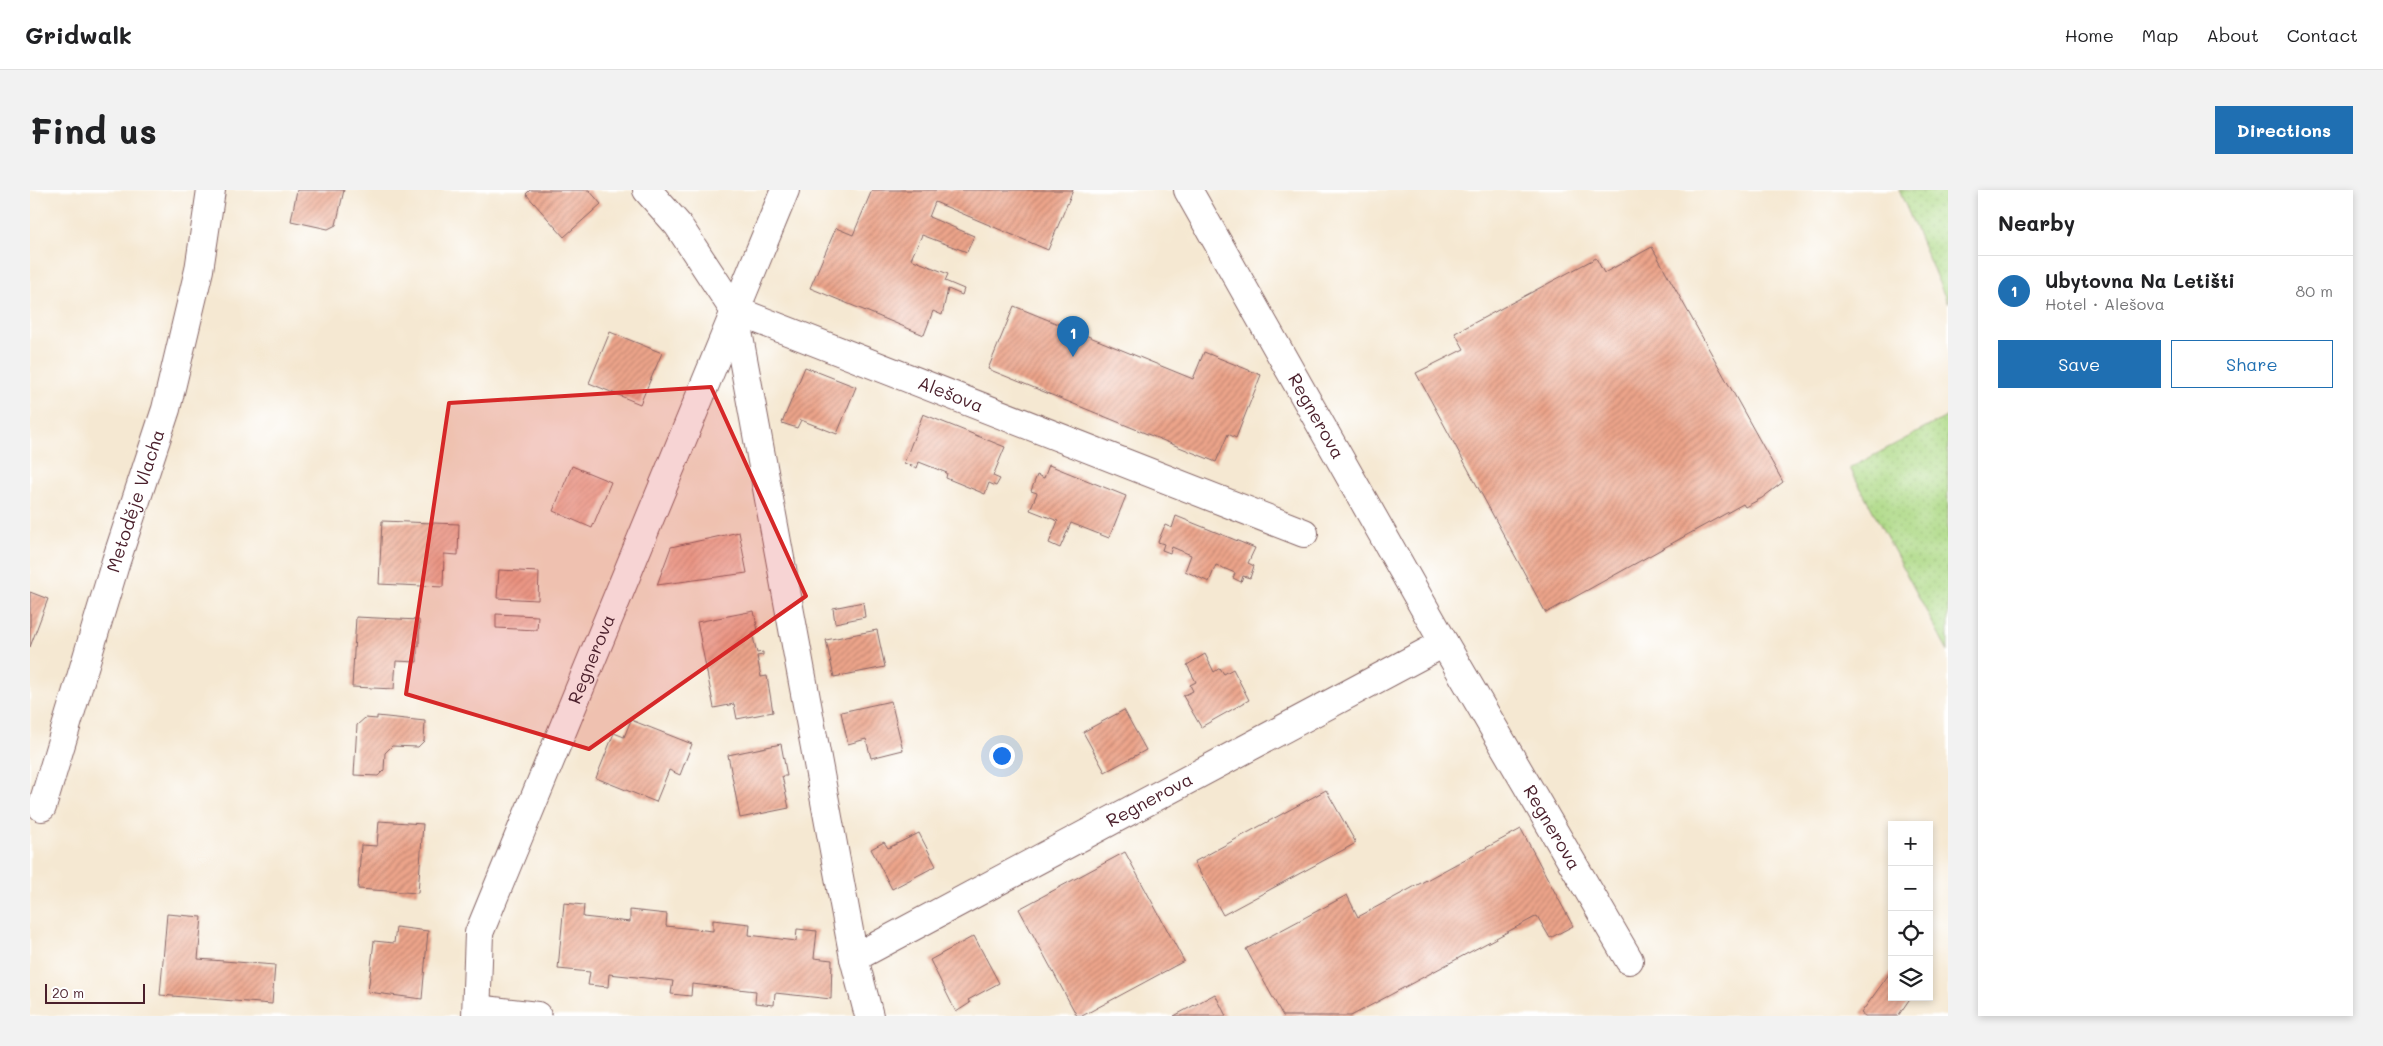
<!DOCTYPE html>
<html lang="en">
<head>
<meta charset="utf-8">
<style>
  body { margin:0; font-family:Mali,sans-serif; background:#f2f2f2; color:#202124 }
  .controls { position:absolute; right:15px; bottom:15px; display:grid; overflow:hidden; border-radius:0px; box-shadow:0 2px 8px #0003 }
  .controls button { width:45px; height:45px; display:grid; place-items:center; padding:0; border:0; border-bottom:1px solid #e0e0e0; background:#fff; color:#202124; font:25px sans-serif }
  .scale { position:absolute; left:15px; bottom:12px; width:100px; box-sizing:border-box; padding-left:5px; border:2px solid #4a1f2b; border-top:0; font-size:14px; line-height:18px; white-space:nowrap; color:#4a1f2b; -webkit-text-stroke:4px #fff; paint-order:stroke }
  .you { position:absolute; left:971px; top:565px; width:18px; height:18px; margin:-12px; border:4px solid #fff; border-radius:50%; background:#1a73e8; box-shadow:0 0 0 8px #1a73e833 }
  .badge { display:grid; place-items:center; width:32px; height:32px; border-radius:50%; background:#1f6fb2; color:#fff; font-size:16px; font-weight:700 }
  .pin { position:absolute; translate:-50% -41px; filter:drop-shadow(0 1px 2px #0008) }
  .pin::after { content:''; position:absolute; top:26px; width:18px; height:15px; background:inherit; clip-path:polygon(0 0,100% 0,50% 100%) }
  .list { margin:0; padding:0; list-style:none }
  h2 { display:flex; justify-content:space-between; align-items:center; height:65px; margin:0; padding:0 20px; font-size:21px }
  h2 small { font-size:16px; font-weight:400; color:#757577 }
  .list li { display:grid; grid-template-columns:32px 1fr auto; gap:15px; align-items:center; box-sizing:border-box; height:70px; padding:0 20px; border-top:1px solid #e0e0e0 }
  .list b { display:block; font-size:19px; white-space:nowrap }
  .list p { margin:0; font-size:16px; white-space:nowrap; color:#757577 }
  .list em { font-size:16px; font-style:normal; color:#757577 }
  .actions { display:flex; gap:10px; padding:15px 20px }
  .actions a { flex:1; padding:11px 0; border:1px solid #1f6fb2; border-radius:0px; text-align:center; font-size:18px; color:#1f6fb2 }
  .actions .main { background:#1f6fb2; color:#fff }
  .icon { flex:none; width:28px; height:28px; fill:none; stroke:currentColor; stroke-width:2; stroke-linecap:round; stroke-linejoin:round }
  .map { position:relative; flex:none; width:1918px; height:826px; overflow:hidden; border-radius:0px }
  header { display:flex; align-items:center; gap:30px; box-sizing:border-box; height:70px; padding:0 25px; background:#fff; border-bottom:1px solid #e0e0e0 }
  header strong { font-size:24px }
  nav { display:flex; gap:28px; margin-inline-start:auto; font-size:18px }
  .intro { display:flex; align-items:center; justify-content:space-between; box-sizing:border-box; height:120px; padding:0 30px }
  h1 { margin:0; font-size:35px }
  .button { padding:12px 22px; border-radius:0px; background:#1f6fb2; color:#fff; font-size:18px; font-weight:700 }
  main { display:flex; gap:30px; padding:0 30px }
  aside { flex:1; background:#fff; border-radius:0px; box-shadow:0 2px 8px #0003 }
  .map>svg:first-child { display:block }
  .grass { fill:url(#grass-dots); stroke:#7c7c58 }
  .building { fill:url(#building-hatch) }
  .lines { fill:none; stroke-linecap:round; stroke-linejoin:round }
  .minor-casing { stroke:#866565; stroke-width:30 }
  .minor { stroke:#fff; stroke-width:28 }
  .marked { fill:#d62828; fill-opacity:0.2; stroke:#d62828; stroke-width:4; stroke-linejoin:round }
  .labels { text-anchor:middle; stroke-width:4; stroke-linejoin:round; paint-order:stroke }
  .street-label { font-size:18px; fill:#4a1f2b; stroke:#fff }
</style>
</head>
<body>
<header>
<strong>Gridwalk</strong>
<nav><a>Home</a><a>Map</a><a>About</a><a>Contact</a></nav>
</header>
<div class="intro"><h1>Find us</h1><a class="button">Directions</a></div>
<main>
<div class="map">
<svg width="1918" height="826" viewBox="0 0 1918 826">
  <defs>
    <pattern id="grass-dots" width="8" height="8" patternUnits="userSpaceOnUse" patternTransform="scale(1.25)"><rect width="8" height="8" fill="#add985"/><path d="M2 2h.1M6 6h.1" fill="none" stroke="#96ba73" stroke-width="1.8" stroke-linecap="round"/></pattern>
    <pattern id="building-hatch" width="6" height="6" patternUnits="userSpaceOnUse" patternTransform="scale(1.25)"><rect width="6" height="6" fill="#eca48a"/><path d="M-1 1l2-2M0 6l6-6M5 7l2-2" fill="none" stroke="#c18571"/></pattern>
  </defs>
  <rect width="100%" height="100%" fill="#fff"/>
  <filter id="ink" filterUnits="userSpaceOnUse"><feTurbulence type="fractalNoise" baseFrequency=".02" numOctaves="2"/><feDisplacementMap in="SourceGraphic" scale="10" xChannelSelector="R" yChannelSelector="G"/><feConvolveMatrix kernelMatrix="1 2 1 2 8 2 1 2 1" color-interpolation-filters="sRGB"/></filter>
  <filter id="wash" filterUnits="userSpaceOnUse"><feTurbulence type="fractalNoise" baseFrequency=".0096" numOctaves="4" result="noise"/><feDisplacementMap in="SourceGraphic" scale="20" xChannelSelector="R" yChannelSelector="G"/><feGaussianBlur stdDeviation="1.12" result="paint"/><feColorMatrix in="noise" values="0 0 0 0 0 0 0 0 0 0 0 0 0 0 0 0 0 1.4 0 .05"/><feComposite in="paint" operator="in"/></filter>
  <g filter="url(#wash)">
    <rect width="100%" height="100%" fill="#f5e8d2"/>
    <!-- grass -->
    <g class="grass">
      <polygon points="1869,0 1918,0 1918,114"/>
      <polygon points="1918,226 1918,462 1820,278"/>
    </g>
    <g id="blocks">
      <!-- building -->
      <g class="building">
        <polygon points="267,0 314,0 306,35 298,39 261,31"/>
        <polygon points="500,0 559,0 571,14 534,47 496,4"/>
        <polygon points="842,0 1043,0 1018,60 905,12 899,27 944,46 937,62 892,45 881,69 918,84 915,91 934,99 932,105 918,99 912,125 903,121 894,145 780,98 806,38 823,45"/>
        <polygon points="1622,57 1753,292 1732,308 1715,317 1713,314 1516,423 1386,183 1434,159 1425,143 1566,68 1574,83"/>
        <polygon points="984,116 1163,189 1174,162 1231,185 1206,248 1198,244 1186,272 958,179"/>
        <polygon points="580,142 632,163 610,214 559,193"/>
        <polygon points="775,177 826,197 807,244 771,230 767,238 752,233"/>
        <polygon points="893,224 975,257 963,286 970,289 966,296 959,293 955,304 916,288 917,283 889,272 887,278 874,273"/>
        <polygon points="1019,275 1096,306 1079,348 1041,333 1030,358 1019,353 1028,331 1000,320 1007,303 1001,301 1007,285 1014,288"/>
        <polygon points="542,276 581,292 562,338 523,321"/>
        <polygon points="1146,326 1225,358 1218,373 1224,376 1220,388 1213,386 1211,392 1203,388 1205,383 1186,375 1179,392 1155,381 1161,365 1142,357 1140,363 1132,360 1134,354 1128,352 1135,335 1142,338"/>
        <polygon points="352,331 429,334 428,365 414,364 413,397 349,394"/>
        <polygon points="709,342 717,383 627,395 641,357"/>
        <polygon points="469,380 509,382 508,410 467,408"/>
        <polygon points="0,402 18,409 0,457"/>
        <polygon points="833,412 835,427 805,433 803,418"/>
        <polygon points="724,421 728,441 722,443 727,463 733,462 733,465 727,466 731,487 737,486 743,522 707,529 704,514 684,518 667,432"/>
        <polygon points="466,424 508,426 507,440 466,438"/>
        <polygon points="326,427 389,430 389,456 387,456 387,472 366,471 364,499 322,497"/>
        <polygon points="847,440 855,477 804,487 796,450"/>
        <polygon points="1175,464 1184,482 1190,478 1194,484 1203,479 1219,510 1171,537 1153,506 1163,501 1160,495 1166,492 1157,475"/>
        <polygon points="861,511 873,560 841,568 836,549 818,554 811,522"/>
        <polygon points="1094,520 1116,560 1075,582 1053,542"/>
        <polygon points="347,526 395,531 394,551 388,557 362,556 355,563 354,580 348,586 324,585 327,535 335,528 347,529"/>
        <polygon points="601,530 662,554 650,585 639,580 626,612 566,588 584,543 594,547"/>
        <polygon points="751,554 757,586 752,586 759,618 710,628 698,565"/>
        <polygon points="1296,600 1326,653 1193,725 1164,672"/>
        <polygon points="349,631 393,634 388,703 328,699 331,655 347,656"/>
        <polygon points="1491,639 1543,736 1520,748 1507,726 1321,826 1253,826 1216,759 1317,705 1328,727"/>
        <polygon points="889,643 906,676 862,699 841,659 854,652 858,658"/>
        <polygon points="1095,662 1154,771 1052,826 1047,826 989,719"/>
        <polygon points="534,713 554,715 553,727 600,732 600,720 637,724 636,736 683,741 683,730 720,734 719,745 766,751 767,739 787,741 784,768 802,770 801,809 745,803 744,815 725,813 726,801 662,794 661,806 641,804 643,791 579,784 578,797 558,795 560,782 528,779"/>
        <polygon points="137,724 172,727 168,769 245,775 242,814 130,805"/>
        <polygon points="366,737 398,741 392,809 338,802 344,751 364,753"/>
        <polygon points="944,746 969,793 938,810 940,813 926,822 900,770"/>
        <polygon points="1862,780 1862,807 1881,807 1868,826 1835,826 1831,823"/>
        <polygon points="1185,804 1196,826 1144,826"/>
      </g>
    </g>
  </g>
  <g filter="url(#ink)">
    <use href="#blocks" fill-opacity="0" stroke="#866565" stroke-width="1"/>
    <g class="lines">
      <!-- minor casing -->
      <g class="minor-casing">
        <g id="minor">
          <path id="s1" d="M617 0 648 35 704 120 1274 343"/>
          <path id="s2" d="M1158 0 1414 453 1599 770"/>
          <polyline points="704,120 824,768 839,826"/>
          <path id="s3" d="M12 617 86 371 136 219 169 80 181 0"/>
          <path id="s4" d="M824 768 1414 453"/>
          <polyline points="447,819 507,826"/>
          <path id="s5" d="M446 826 449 743 755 0"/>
        </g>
      </g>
      <!-- minor -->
      <use href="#minor" class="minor"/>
    </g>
  </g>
  <!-- marked area -->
  <path class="marked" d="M681 197 776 406 559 559 376 504 419 213Z"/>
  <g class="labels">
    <!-- street labels -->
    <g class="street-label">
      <text dy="6" stroke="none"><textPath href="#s1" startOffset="381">Alešova</textPath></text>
      <text dy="6" stroke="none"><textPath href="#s2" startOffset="260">Regnerova</textPath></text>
      <text dy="6" stroke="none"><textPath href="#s3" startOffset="320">Metoděje Vlacha</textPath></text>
      <text dy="6" stroke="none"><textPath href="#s5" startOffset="379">Regnerova</textPath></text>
      <text dy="6" stroke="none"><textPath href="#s4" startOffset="335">Regnerova</textPath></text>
      <text dy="6" stroke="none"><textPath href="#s2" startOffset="734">Regnerova</textPath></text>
    </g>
  </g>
</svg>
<div class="controls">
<button>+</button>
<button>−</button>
<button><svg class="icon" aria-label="locate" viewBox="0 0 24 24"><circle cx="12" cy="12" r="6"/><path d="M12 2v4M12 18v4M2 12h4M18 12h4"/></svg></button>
<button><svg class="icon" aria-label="layers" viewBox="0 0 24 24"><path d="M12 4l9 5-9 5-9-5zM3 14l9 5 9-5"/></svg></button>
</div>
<div class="scale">20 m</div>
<div class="you"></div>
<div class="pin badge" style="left:1043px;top:167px">1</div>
</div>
<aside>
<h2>Nearby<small></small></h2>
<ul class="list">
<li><span class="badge">1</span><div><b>Ubytovna Na Letišti</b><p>Hotel · Alešova</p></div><em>80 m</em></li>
</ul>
<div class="actions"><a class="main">Save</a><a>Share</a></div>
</aside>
</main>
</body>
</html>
